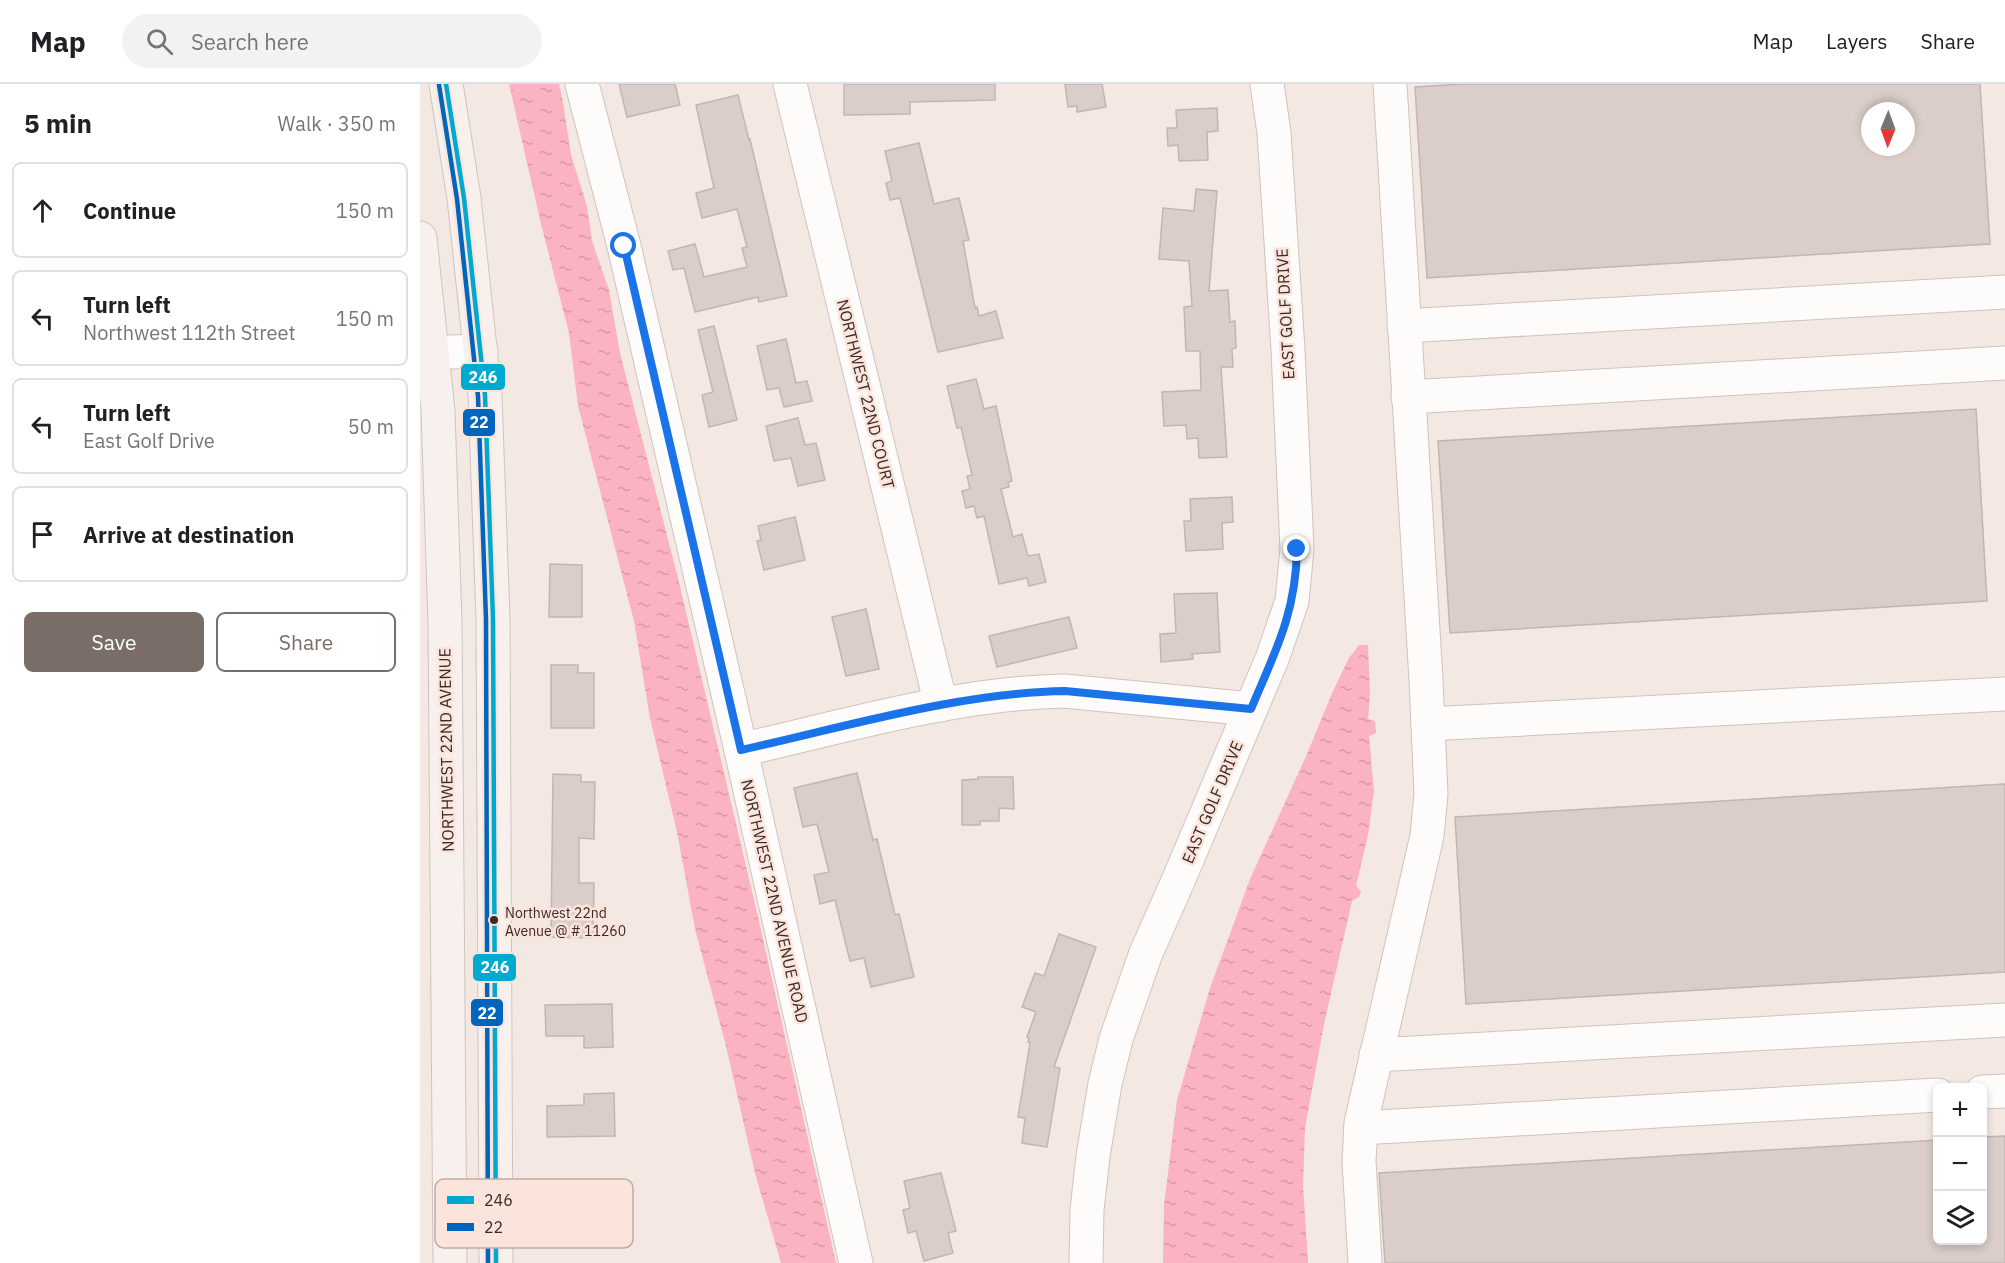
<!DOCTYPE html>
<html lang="en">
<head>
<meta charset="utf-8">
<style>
  body { margin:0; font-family:"IBM Plex Sans",sans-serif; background:#f2f2f2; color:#202124 }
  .controls { position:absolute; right:18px; bottom:18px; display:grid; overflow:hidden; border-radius:9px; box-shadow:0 3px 9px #0003 }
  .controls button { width:54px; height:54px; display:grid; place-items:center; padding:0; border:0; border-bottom:2px solid #e0e0e0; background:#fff; color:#202124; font:30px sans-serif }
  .compass { position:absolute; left:1441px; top:18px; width:54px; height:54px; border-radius:50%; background:#fff; box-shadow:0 3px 9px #0003; rotate:181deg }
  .stop { position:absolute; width:18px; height:18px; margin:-14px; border:4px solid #1a73e8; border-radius:50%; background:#fff }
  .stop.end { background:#1a73e8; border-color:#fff; box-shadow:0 2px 6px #0008 }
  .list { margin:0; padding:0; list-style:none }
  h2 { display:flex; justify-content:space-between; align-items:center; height:78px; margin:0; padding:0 24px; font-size:26px }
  h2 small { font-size:20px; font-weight:400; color:#757577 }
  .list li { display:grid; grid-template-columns:39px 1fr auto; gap:18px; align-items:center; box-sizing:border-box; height:96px; margin:0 12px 12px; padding:0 12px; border:2px solid #e0e0e0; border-radius:9px }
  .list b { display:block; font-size:22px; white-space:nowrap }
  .list p { margin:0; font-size:20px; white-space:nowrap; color:#757577 }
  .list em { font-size:20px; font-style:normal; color:#757577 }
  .actions { display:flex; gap:12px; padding:18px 24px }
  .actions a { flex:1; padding:14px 0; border:2px solid #7a6d67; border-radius:9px; text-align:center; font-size:21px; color:#7a6d67 }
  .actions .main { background:#7a6d67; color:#fff }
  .icon { flex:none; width:33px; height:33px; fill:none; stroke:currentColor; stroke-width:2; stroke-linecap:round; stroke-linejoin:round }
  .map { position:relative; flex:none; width:1585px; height:1179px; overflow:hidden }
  header { display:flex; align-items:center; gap:36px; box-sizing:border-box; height:84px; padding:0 30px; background:#fff; border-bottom:2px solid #e0e0e0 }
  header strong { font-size:28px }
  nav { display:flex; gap:33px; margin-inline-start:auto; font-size:21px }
  .search { width:420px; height:54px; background:#f2f2f2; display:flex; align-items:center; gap:15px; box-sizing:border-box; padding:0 21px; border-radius:33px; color:#757577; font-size:22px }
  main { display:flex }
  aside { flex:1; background:#fff }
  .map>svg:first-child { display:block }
  .water { fill:url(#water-ripples) }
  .building { fill:#dacdca; stroke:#c2b6b3; stroke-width:1.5; fill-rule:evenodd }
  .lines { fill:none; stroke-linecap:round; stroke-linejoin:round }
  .minor-casing { stroke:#cfc3be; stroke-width:35 }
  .major-casing { stroke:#ccc5c1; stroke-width:35 }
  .minor { stroke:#fdfcfb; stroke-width:33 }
  .major { stroke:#f7f0ed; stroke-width:33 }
  .bus-1-casing { stroke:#fbe4db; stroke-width:9 }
  .bus-2-casing { stroke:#fbe4db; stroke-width:9 }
  .bus-1 { stroke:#00a9ce; stroke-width:4.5 }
  .bus-2 { stroke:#0065bd; stroke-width:4.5 }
  .route { stroke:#1a73e8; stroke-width:8 }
  .bus-dot { fill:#392b25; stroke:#fbe4db; stroke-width:2 }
  .labels { text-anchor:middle; stroke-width:5; stroke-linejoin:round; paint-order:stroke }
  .bus-label { font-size:14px; fill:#392b25; stroke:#fbe4db; text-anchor:start }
  .street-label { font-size:16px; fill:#392b25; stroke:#fbe4db }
  .key { fill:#fbe4db; stroke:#c1aca4; stroke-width:1.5 }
  .key-label { font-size:16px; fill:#392b25 }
  .line-badge { stroke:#fbe4db; stroke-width:2 }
  .badge-label { font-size:16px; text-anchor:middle; font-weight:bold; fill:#fff }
</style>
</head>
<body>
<header>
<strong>Map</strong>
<div class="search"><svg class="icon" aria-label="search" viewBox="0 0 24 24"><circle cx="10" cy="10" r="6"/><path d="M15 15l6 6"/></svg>Search here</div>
<nav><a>Map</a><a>Layers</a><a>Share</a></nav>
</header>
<main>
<aside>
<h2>5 min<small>Walk · 350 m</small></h2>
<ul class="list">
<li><svg class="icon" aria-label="ahead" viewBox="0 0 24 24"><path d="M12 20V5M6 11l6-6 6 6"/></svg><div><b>Continue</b></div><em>150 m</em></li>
<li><svg class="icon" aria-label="left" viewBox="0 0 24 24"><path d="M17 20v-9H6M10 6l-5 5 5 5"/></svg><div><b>Turn left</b><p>Northwest 112th Street</p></div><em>150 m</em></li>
<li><svg class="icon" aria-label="left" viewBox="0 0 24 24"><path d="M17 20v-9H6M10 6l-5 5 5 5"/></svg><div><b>Turn left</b><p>East Golf Drive</p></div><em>50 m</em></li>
<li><svg class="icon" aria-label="arrive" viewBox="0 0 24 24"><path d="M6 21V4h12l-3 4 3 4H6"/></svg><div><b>Arrive at destination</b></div></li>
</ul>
<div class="actions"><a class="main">Save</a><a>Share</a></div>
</aside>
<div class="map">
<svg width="1585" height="1179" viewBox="0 0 1585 1179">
  <defs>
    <pattern id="water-ripples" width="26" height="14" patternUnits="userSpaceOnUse" patternTransform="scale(1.5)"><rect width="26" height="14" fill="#fbb2c2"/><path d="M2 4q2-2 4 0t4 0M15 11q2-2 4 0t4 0" fill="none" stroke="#d899a7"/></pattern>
  </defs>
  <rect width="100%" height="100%" fill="#f4e8e2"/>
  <!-- water -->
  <g class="water">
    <polygon points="89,0 139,0 143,18 151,71 167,122 172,157 189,206 200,269 258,494 338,833 416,1179 361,1179 335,1089 306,962 275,845 257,748 230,634 214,537 158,322 149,249 121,140"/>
    <polygon points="939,561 948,561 950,610 948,635 955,637 956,649 949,652 954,707 948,751 936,802 941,807 939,813 932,817 904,940 885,1044 883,1102 888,1179 743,1179 744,1121 757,1016 790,904 830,795 887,670 913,607 929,574"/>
  </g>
  <!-- building -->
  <g class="building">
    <polygon points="199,0 255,0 260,21 207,33"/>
    <polygon points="424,0 575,0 575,16 490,18 490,30 424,31"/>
    <polygon points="645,0 682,0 686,23 657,28 657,22 648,23"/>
    <path d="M1042 0H1560L1570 160 1007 194 995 3ZM1450 27H1486V63H1450Z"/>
    <polygon points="318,11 329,56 330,55 367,212 339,218 338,213 275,228 264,184 253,186 248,167 275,160 284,193 327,183 322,164 327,163 317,125 282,134 276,109 294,104 276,21"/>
    <polygon points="797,24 798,47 787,48 788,76 759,77 758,61 748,62 747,44 757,44 756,26"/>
    <polygon points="499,59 514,120 539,114 549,156 543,157 555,224 557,223 559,232 576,227 583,254 518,268 480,114 470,116 466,99 472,97 465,67"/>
    <polygon points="776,105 797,107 789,207 808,206 810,238 815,237 816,264 812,265 813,283 801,283 807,373 779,374 778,354 767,355 766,341 744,342 742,308 781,306 780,267 766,267 764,223 772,222 769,177 739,175 743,124 774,127"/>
    <polygon points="294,242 317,336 289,343 282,311 293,308 278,246"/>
    <polygon points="366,255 376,299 387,297 392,317 364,323 359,304 347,306 337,262"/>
    <polygon points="556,295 564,325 576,322 592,397 588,398 589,403 581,405 593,453 602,450 608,472 619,470 626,498 609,502 607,494 579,500 564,432 557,434 554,422 546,424 542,407 550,405 547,392 552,391 541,343 537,344 527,302"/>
    <polygon points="1556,325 1567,517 1030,549 1018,357"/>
    <polygon points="378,334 385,361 396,359 405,396 378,402 371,374 354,377 346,342"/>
    <polygon points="812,413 813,438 802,439 803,465 766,467 764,437 771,437 770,415"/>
    <polygon points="375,433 385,476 344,486 337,457 341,456 338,442"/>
    <polygon points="130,480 162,481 162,533 129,533"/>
    <polygon points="797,509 800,568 772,570 773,575 741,578 740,550 756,549 754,510"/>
    <polygon points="446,525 459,585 426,592 412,533"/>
    <polygon points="649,533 657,564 577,583 569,552"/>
    <polygon points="131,581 158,581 158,589 174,589 174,644 131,644"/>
    <polygon points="437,689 453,756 457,755 475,831 479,830 494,893 451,903 444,874 430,877 415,816 400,820 394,791 409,788 397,740 383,743 374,704"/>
    <polygon points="133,690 161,691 161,698 175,698 174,755 159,754 159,799 174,799 173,854 131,853"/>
    <polygon points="558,693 593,693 594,725 579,724 579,737 560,737 560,741 542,741 542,696 558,695"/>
    <polygon points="1585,700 1585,888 1046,920 1035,733"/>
    <polygon points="639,850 676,863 634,983 640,984 627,1063 602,1059 605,1034 598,1033 610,959 608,958 609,954 607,953 616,928 602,923 615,889 624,892"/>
    <polygon points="192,920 193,963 164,964 164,952 126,952 125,921"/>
    <polygon points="194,1009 195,1052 127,1053 127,1022 164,1021 164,1010"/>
    <polygon points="1585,1052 1585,1179 965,1179 959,1089 1518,1056 1518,1156 1563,1156 1563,1053"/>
    <polygon points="521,1089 536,1147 528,1149 533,1169 504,1177 496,1147 488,1149 483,1126 490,1124 484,1097"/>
  </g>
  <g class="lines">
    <!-- minor casing -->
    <g class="minor-casing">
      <g id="minor">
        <polyline points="162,0 204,162 321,666 436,1179"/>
        <polyline points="370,0 521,621"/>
        <polyline points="984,242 1585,208"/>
        <polyline points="0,269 61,267"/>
        <polyline points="988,313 1585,279"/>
        <polyline points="1008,640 1585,610"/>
        <path d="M321 666C425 642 537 609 644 607L831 625"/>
        <polyline points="956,971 1585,936"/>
        <polyline points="1562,1008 1585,1007"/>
        <polyline points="941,1044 1518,1011"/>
        <polyline points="666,1179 667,1126 673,1072 685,1000 696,955 726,869 758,797 852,575 872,517 877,465 868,266 854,49 847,0"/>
        <polyline points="945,1179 939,1077 941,1039 1007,752 1011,710 1006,596 970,0"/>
      </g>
    </g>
    <!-- major casing -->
    <g class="major-casing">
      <g id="major">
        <polyline points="26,0 44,114 65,311 73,535 76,1179"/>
        <polyline points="0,154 18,327 25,539 30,1179"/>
      </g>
    </g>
    <!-- minor -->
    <use href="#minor" class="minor"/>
    <!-- major -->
    <use href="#major" class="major"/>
    <!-- bus-1 casing -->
    <g class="bus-1-casing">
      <polyline id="bus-1" points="26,0 44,114 65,311 73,535 76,1179"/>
    </g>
    <!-- bus-2 casing -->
    <g class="bus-2-casing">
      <polyline id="bus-2" points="19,1 37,115 58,312 66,535 68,1179"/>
    </g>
    <!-- bus-1 -->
    <use href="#bus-1" class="bus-1"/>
    <!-- bus-2 -->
    <use href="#bus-2" class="bus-2"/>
  </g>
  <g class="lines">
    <!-- route -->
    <path class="route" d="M204 162 321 666C425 643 538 609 645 607L831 625C855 568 876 529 877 465"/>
  </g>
  <!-- markers -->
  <circle class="bus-dot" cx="74" cy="836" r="5"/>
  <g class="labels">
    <!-- bus labels -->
    <g class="bus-label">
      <text x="85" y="834">Northwest 22nd<tspan x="85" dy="18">Avenue @ # 11260</tspan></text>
    </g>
    <!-- street labels -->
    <g class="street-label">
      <text transform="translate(865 230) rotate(-93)" y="6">EAST GOLF DRIVE</text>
      <text transform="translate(446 310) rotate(76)" y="6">NORTHWEST 22ND COURT</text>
      <text transform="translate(26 666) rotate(-91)" y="6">NORTHWEST 22ND AVENUE</text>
      <text transform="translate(792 718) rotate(-67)" y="6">EAST GOLF DRIVE</text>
      <text transform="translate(355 817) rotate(77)" y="6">NORTHWEST 22ND AVENUE ROAD</text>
    </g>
  </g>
  <!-- legend -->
  <rect x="15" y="1095" width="198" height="69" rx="9" class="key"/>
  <rect x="27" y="1112" width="27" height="8" fill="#00a9ce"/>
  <rect x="27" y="1139" width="27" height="8" fill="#0065bd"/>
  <g class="key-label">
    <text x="64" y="1122">246</text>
    <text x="64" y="1149">22</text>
  </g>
  <g class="line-badge">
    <rect x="40" y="279" width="46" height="28" rx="6" fill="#00a9ce"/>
    <rect x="42" y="324" width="34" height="29" rx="6" fill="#0065bd"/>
    <rect x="52" y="869" width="45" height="29" rx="6" fill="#00a9ce"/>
    <rect x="50" y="914" width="34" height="29" rx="6" fill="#0065bd"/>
  </g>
  <g class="badge-label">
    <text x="63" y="299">246</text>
    <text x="59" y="344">22</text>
    <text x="75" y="889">246</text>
    <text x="67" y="935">22</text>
  </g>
</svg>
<div class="controls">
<button>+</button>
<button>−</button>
<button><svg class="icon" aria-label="layers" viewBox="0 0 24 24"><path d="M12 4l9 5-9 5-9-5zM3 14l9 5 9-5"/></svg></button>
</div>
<svg class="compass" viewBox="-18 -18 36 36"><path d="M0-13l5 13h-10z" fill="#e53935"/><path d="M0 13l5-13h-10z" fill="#757577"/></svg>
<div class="stop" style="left:204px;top:162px"></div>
<div class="stop end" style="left:877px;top:465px"></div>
</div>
</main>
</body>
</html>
